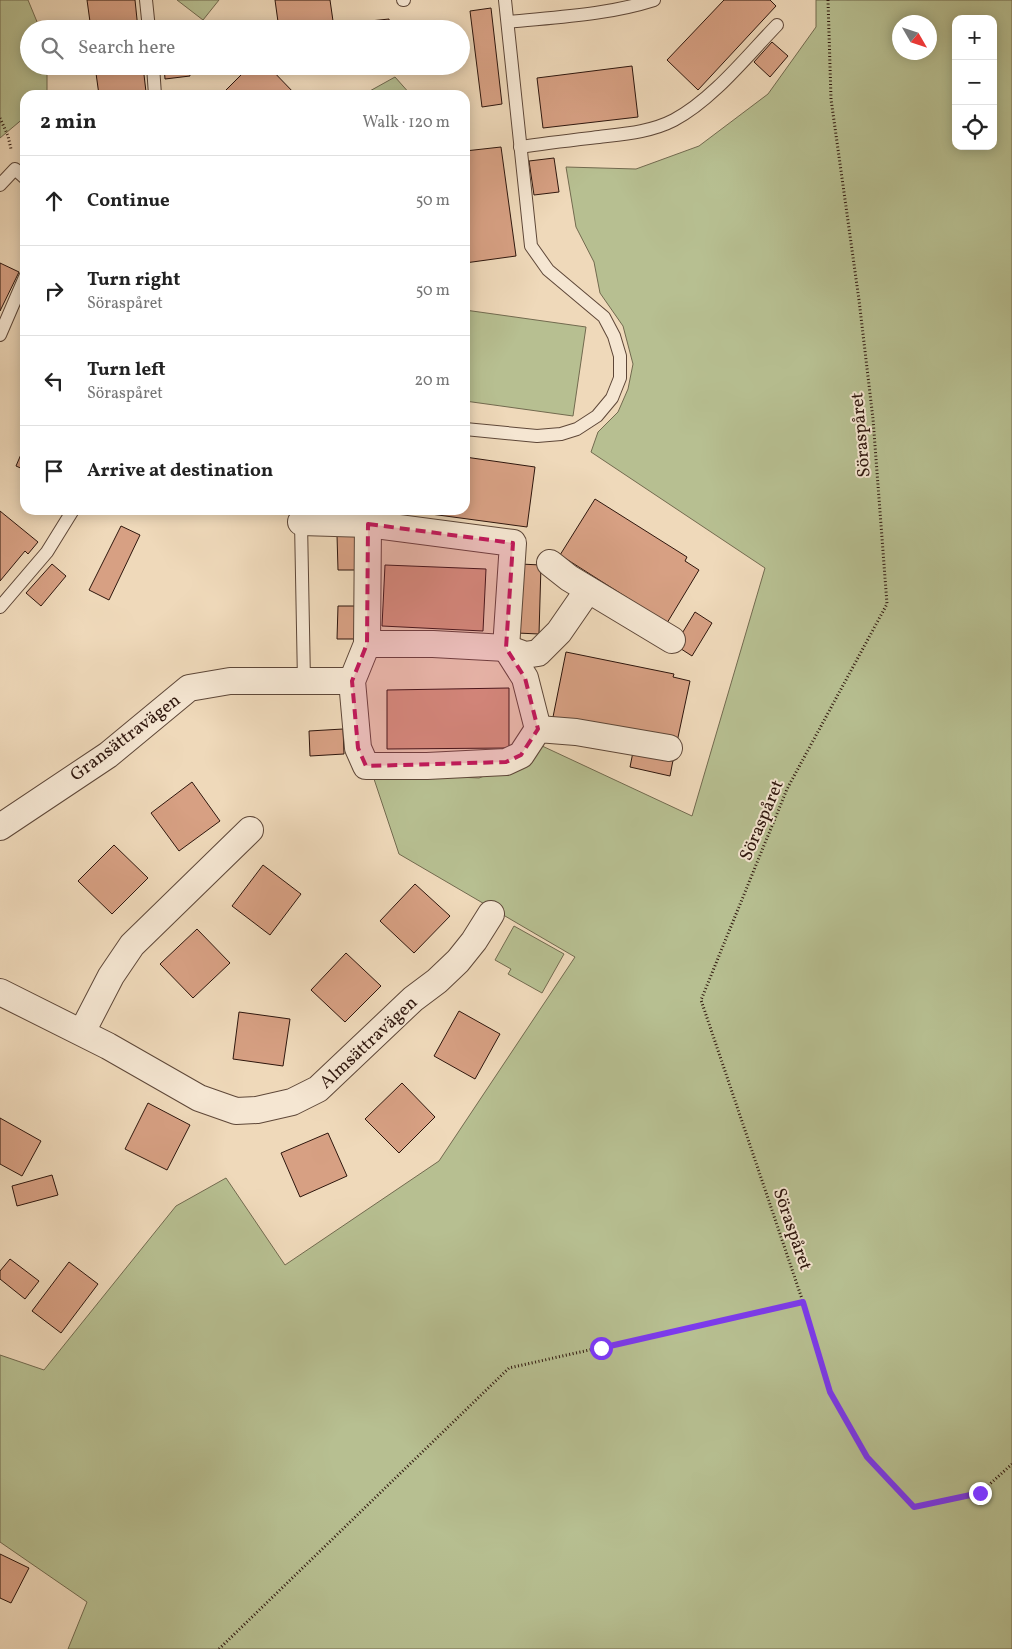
<!DOCTYPE html>
<html lang="en">
<head>
<meta charset="utf-8">
<style>
  body { margin:0; font-family:Vollkorn,serif; background:#f2f2f2; color:#222 }
  .controls { position:absolute; right:15px; top:15px; display:grid; overflow:hidden; border-radius:10px; box-shadow:0 2px 12px #0003 }
  .controls button { width:45px; height:45px; display:grid; place-items:center; padding:0; border:0; border-bottom:1px solid #e0e0e0; background:#fff; color:#222; font:25px sans-serif }
  .compass { position:absolute; left:892px; top:15px; width:45px; height:45px; border-radius:50%; background:#fff; box-shadow:0 2px 12px #0003; rotate:129deg }
  .stop { position:absolute; width:15px; height:15px; margin:-11px; border:4px solid #7c3aed; border-radius:50%; background:#fff }
  .stop.end { background:#7c3aed; border-color:#fff; box-shadow:0 1px 5px #0008 }
  .list { margin:0; padding:0; list-style:none }
  h2 { display:flex; justify-content:space-between; align-items:center; height:65px; margin:0; padding:0 20px; font-size:21px }
  h2 small { font-size:16px; font-weight:400; color:#767676 }
  .list li { display:grid; grid-template-columns:32px 1fr auto; gap:15px; align-items:center; box-sizing:border-box; height:90px; padding:0 20px; border-top:1px solid #e0e0e0 }
  .list b { display:block; font-size:19px; white-space:nowrap }
  .list p { margin:0; font-size:16px; white-space:nowrap; color:#767676 }
  .list em { font-size:16px; font-style:normal; color:#767676 }
  .icon { flex:none; width:28px; height:28px; fill:none; stroke:currentColor; stroke-width:2; stroke-linecap:round; stroke-linejoin:round }
  .map { position:relative; flex:none; width:1012px; height:1649px; overflow:hidden }
  .search { position:absolute; background:#fff; box-shadow:0 2px 12px #0003; left:20px; top:20px; width:450px; height:55px; display:flex; align-items:center; gap:12px; box-sizing:border-box; padding:0 18px; border-radius:28px; color:#767676; font-size:19px }
  .panel { position:absolute; background:#fff; box-shadow:0 2px 12px #0003; left:20px; top:90px; width:450px; height:425px; border-radius:15px }
  .map>svg:first-child { display:block }
  .green { fill:#b7bf91; stroke:#726a4f; fill-rule:evenodd }
  .building { fill:#d7a083; stroke:#2e160d }
  .lines { fill:none; stroke-linecap:round; stroke-linejoin:round }
  .service-casing { stroke:#5e4738; stroke-width:14 }
  .minor-casing { stroke:#5e4738; stroke-width:28 }
  .path { stroke:#2e160d; stroke-width:3; stroke-dasharray:1 2.5; stroke-linecap:butt }
  .service { stroke:#f5e6d2; stroke-width:12 }
  .minor { stroke:#f5e6d2; stroke-width:26 }
  .route { stroke:#7c3aed; stroke-width:6 }
  .marked { fill:#c2185b; fill-opacity:0.2; stroke:#c2185b; stroke-width:4; stroke-dasharray:10 6; stroke-linejoin:round }
  .labels { text-anchor:middle; stroke-width:4; stroke-linejoin:round; paint-order:stroke }
  .street-label { font-size:18px; fill:#2e160d; stroke:#f5e6d2 }
</style>
</head>
<body>
<div class="map">
<svg width="1012" height="1649" viewBox="0 0 1012 1649">
  <rect width="100%" height="100%" fill="#efd9ba"/>
  <filter id="stains"><feTurbulence type="fractalNoise" baseFrequency=".004" numOctaves="4"/><feColorMatrix values="0 0 0 0 .2 0 0 0 0 .09 0 0 0 0 .02 0 0 0 .5 -.17"/></filter>
  <radialGradient id="worn" r=".72"><stop offset=".6" stop-color="#630" stop-opacity="0"/><stop offset="1" stop-color="#630" stop-opacity=".3"/></radialGradient>
  <!-- green -->
  <g class="green">
    <polygon points="0,0 28,0 40,29 29,29 29,66 47,66 47,95 25,95 25,117 0,138"/>
    <polygon points="177,0 219,0 203,20"/>
    <path d="M816 0H1012V1649H68L87 1602 0 1542V1355L44 1370 176 1206 226 1178 285 1265 439 1161 575 957 399 854 372 773 479 778 518 763 540 745 692 816 765 568 591 452 598 432 618 412 628 389 633 364 623 326 600 293 594 262 576 227 566 167 636 169 699 146 768 94 816 27ZM956 19H993V146H956ZM900 22H930V52H900Z"/>
    <polygon points="395,77 411,95 365,95 368,92"/>
    <polygon points="465,310 586,327 573,416 465,401"/>
    <polygon points="514,926 564,954 542,993 508,974 511,969 495,960"/>
  </g>
  <!-- building -->
  <g class="building">
    <polygon points="87,0 135,0 138,29 91,29"/>
    <polygon points="275,0 330,0 334,28 279,29"/>
    <polygon points="724,0 770,0 776,6 698,90 667,60"/>
    <polygon points="491,8 502,104 482,107 470,11"/>
    <polygon points="389,19 390,29 371,29 370,21"/>
    <polygon points="772,42 788,56 770,77 754,62"/>
    <polygon points="95,66 143,66 146,92 123,95 99,95"/>
    <polygon points="164,66 189,66 190,76 165,79"/>
    <polygon points="250,66 268,66 296,95 221,95"/>
    <polygon points="632,66 638,117 543,128 537,78"/>
    <polygon points="501,147 516,256 465,263 465,151"/>
    <polygon points="554,158 559,192 534,195 529,161"/>
    <polygon points="0,263 19,272 0,311"/>
    <polygon points="25,445 25,470 16,466"/>
    <polygon points="465,457 535,467 527,527 401,510 465,510"/>
    <polygon points="595,499 687,557 685,561 699,570 667,623 560,555"/>
    <polygon points="0,511 38,542 28,554 25,551 0,581"/>
    <polygon points="121,526 140,535 109,600 89,590"/>
    <polygon points="359,534 360,570 338,570 337,535"/>
    <polygon points="52,564 66,576 41,606 26,593"/>
    <polygon points="520,564 541,565 539,634 517,633"/>
    <polygon points="385,565 486,569 483,631 382,626"/>
    <polygon points="338,606 360,606 360,639 337,639"/>
    <polygon points="695,612 712,623 692,656 675,645"/>
    <polygon points="566,652 674,674 673,677 690,681 677,742 553,717"/>
    <polygon points="509,688 509,748 387,749 387,690"/>
    <polygon points="343,729 344,754 310,756 309,731"/>
    <polygon points="634,747 674,755 670,776 630,767"/>
    <polygon points="192,782 220,821 179,851 151,813"/>
    <polygon points="114,845 148,878 112,914 78,881"/>
    <polygon points="263,865 301,894 270,935 232,906"/>
    <polygon points="415,884 450,916 414,953 380,921"/>
    <polygon points="197,929 230,963 193,998 160,964"/>
    <polygon points="346,953 381,986 345,1022 311,990"/>
    <polygon points="459,1011 500,1034 475,1079 434,1056"/>
    <polygon points="239,1012 290,1019 283,1066 233,1059"/>
    <polygon points="402,1083 435,1117 399,1153 365,1119"/>
    <polygon points="148,1103 190,1125 167,1170 125,1149"/>
    <polygon points="0,1118 41,1141 22,1176 0,1164"/>
    <polygon points="328,1133 347,1176 300,1197 281,1153"/>
    <polygon points="52,1175 58,1195 17,1206 12,1186"/>
    <polygon points="10,1259 39,1281 25,1299 0,1279 0,1271"/>
    <polygon points="69,1262 98,1284 61,1333 32,1311"/>
    <polygon points="0,1554 29,1568 11,1603 0,1598"/>
  </g>
  <g class="lines">
    <!-- service casing -->
    <g class="service-casing">
      <g id="service">
        <polyline points="146,0 149,29"/>
        <polyline points="403,0 404,0"/>
        <path d="M508 22C557 17 607 15 654 0"/>
        <polyline points="153,66 155,95"/>
        <path d="M520 147C546 143 573 140 599 137 624 134 651 132 674 120 712 100 747 56 777 25"/>
        <polyline points="0,185 15,169 25,178"/>
        <polyline points="0,335 25,277"/>
        <polyline points="465,429 537,436 561,434 577,429 597,416 612,398 620,378 620,356 614,336 604,317 548,270 531,246 505,0"/>
        <polyline points="301,522 304,682"/>
        <polyline points="0,607 47,552 73,510"/>
      </g>
    </g>
    <!-- minor casing -->
    <g class="minor-casing">
      <g id="minor">
        <polyline points="301,522 368,524 513,543 506,648 525,678 538,729"/>
        <polyline points="368,524 367,644 352,681 358,748 366,766 427,766 506,762 521,755 538,729 576,732 669,748"/>
        <polyline points="550,563 569,578 672,640"/>
        <polyline points="367,644 433,644 506,648 525,655 538,653 559,632 588,590"/>
        <polyline points="0,827 108,755 189,688 230,681 352,681"/>
        <polyline points="0,992 108,1046 199,1098 236,1111 257,1110 292,1102 318,1089 413,999 437,981 458,961 474,941 491,914"/>
        <polyline points="82,1032 111,976 132,945 250,830"/>
      </g>
    </g>
    <!-- path -->
    <g class="path">
      <polyline points="828,0 831,99 859,300 873,419 887,604 787,789 701,1000 803,1302 830,1392 867,1457 914,1507 980,1493 1012,1464"/>
      <polyline points="310,66 330,73"/>
      <polyline points="0,118 8,136 11,149"/>
      <polyline points="219,1649 509,1368 803,1302"/>
    </g>
    <!-- service -->
    <use href="#service" class="service"/>
    <!-- minor -->
    <use href="#minor" class="minor"/>
  </g>
  <g class="lines">
    <!-- route -->
    <polyline class="route" points="601,1348 803,1302 830,1392 867,1457 914,1507 980,1493"/>
  </g>
  <!-- marked area -->
  <path class="marked" d="M368 524 513 543 506 648 525 678 538 729 521 755 506 762 366 766 358 748 352 681 367 644Z"/>
  <g class="labels">
    <!-- street labels -->
    <g class="street-label">
      <text transform="translate(860 435) rotate(-95)" y="6">Söraspåret</text>
      <text transform="translate(125 737) rotate(-37)" y="6">Gransättravägen</text>
      <text transform="translate(761 820) rotate(-67)" y="6">Söraspåret</text>
      <text transform="translate(368 1042) rotate(-43)" y="6">Almsättravägen</text>
      <text transform="translate(793 1229) rotate(71)" y="6">Söraspåret</text>
    </g>
  </g>
  <rect width="100%" height="100%" filter="url(#stains)"/>
  <rect width="100%" height="100%" fill="url(#worn)"/>
</svg>
<div class="controls">
<button>+</button>
<button>−</button>
<button><svg class="icon" aria-label="locate" viewBox="0 0 24 24"><circle cx="12" cy="12" r="6"/><path d="M12 2v4M12 18v4M2 12h4M18 12h4"/></svg></button>
</div>
<svg class="compass" viewBox="-18 -18 36 36"><path d="M0-13l5 13h-10z" fill="#e53935"/><path d="M0 13l5-13h-10z" fill="#767676"/></svg>
<div class="stop" style="left:601px;top:1348px"></div>
<div class="stop end" style="left:980px;top:1493px"></div>
<div class="search"><svg class="icon" aria-label="search" viewBox="0 0 24 24"><circle cx="10" cy="10" r="6"/><path d="M15 15l6 6"/></svg>Search here</div>
<section class="panel">
<h2>2 min<small>Walk · 120 m</small></h2>
<ul class="list">
<li><svg class="icon" aria-label="ahead" viewBox="0 0 24 24"><path d="M12 20V5M6 11l6-6 6 6"/></svg><div><b>Continue</b></div><em>50 m</em></li>
<li><svg class="icon" aria-label="right" viewBox="0 0 24 24"><path d="M7 20v-9h11M14 6l5 5-5 5"/></svg><div><b>Turn right</b><p>Söraspåret</p></div><em>50 m</em></li>
<li><svg class="icon" aria-label="left" viewBox="0 0 24 24"><path d="M17 20v-9H6M10 6l-5 5 5 5"/></svg><div><b>Turn left</b><p>Söraspåret</p></div><em>20 m</em></li>
<li><svg class="icon" aria-label="arrive" viewBox="0 0 24 24"><path d="M6 21V4h12l-3 4 3 4H6"/></svg><div><b>Arrive at destination</b></div></li>
</ul>
</section>
</div>
</body>
</html>
